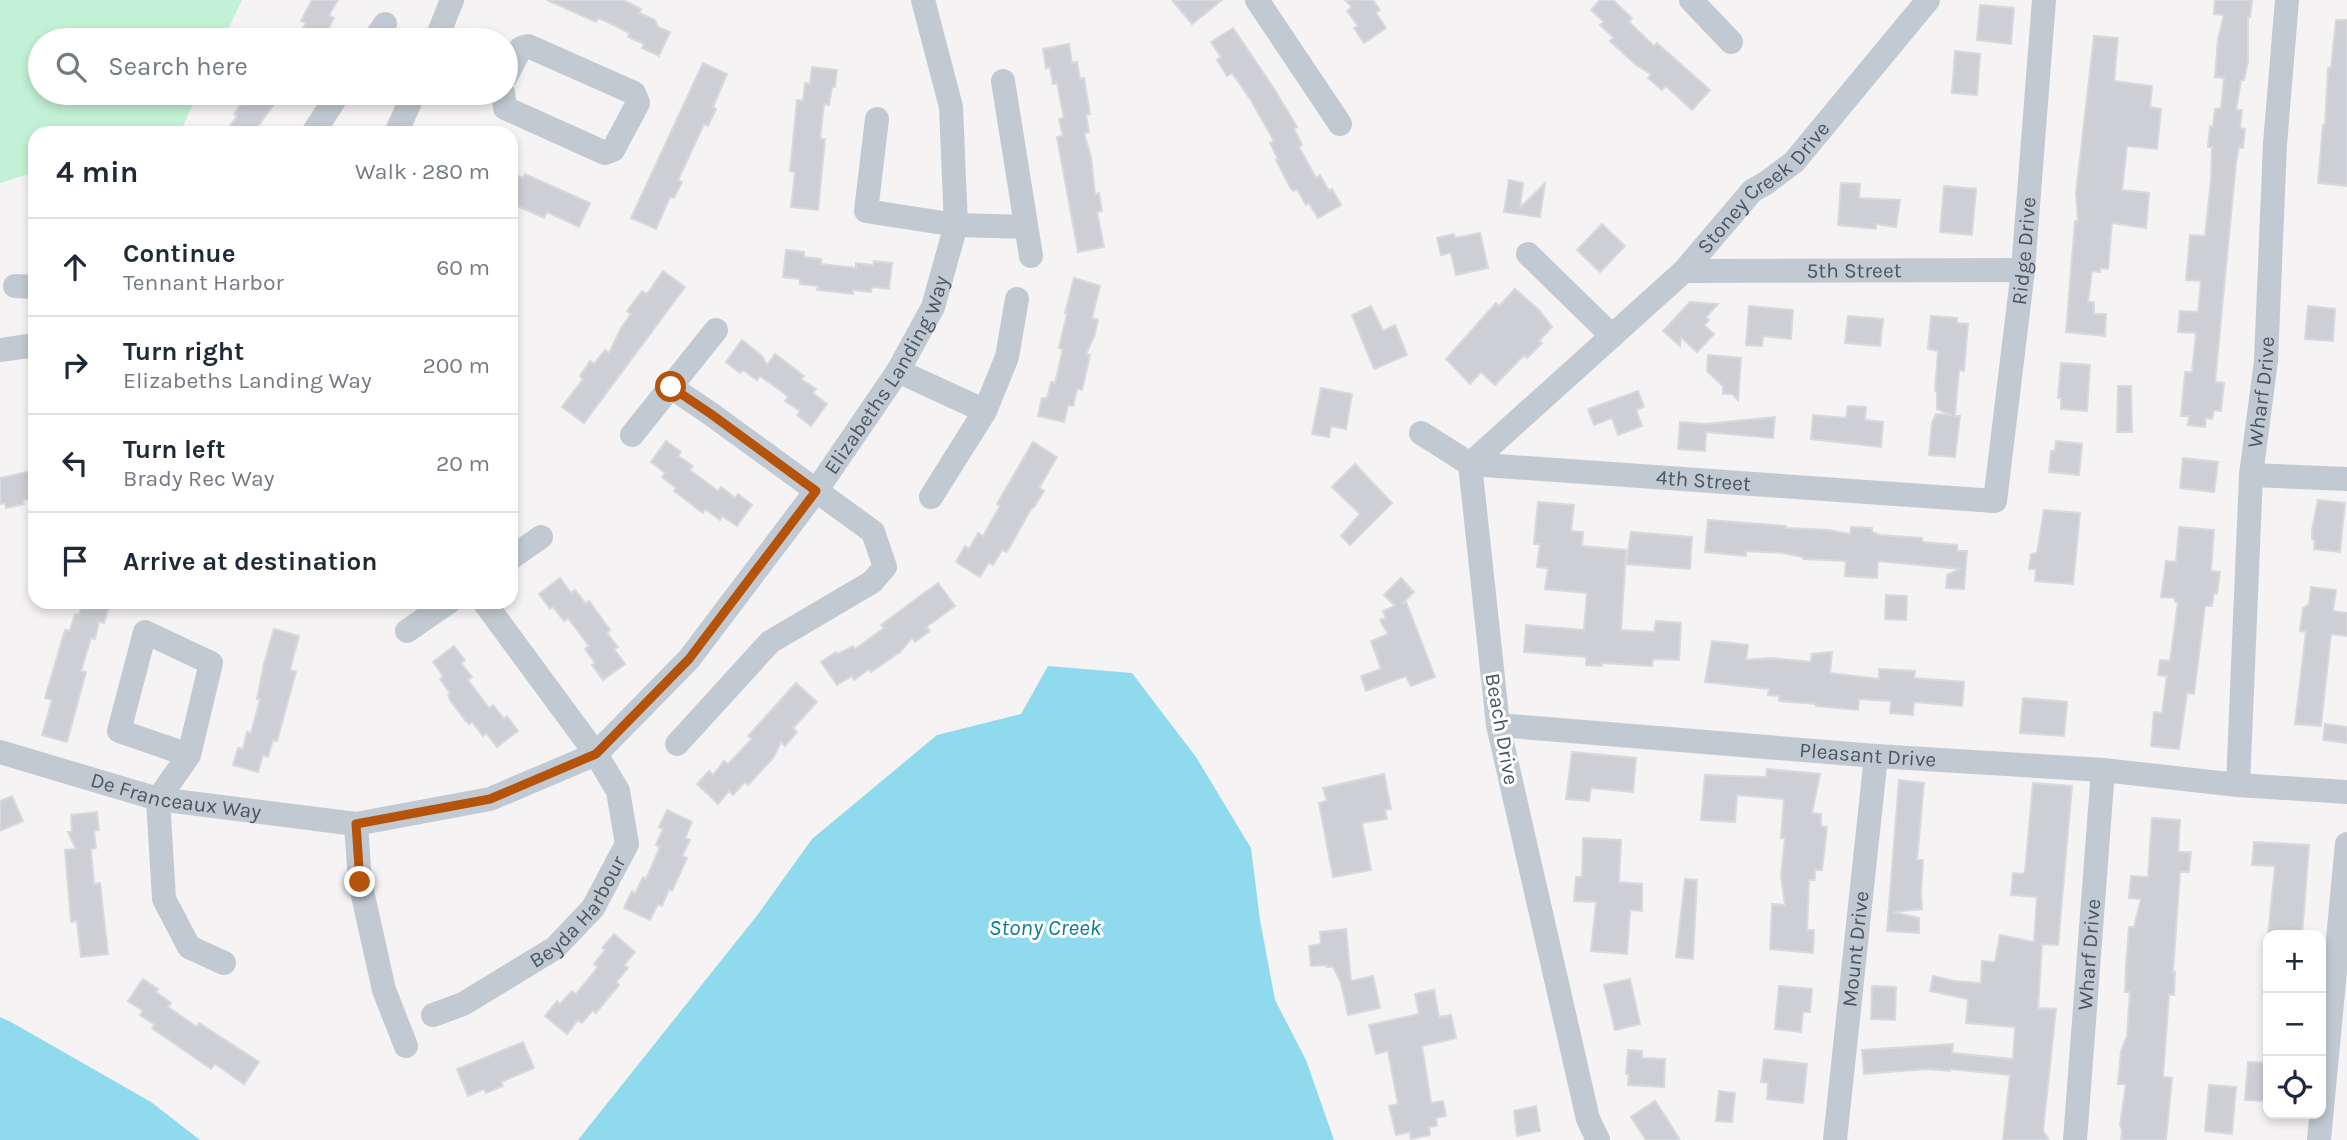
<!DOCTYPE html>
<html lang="en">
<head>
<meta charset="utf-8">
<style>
  body { margin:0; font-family:Karla,sans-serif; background:#f2f2f3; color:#1f2937 }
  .controls { position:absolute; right:21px; bottom:21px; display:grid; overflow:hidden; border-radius:14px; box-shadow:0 4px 10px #0003 }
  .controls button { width:63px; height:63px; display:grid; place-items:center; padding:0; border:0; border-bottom:2px solid #e0e1e3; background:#fff; color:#1f2937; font:35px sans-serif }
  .stop { position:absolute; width:21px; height:21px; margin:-16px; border:5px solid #b45309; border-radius:50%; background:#fff }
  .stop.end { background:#b45309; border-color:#fff; box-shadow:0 2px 7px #0008 }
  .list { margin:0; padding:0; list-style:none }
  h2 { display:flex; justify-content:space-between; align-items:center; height:91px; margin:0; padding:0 28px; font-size:30px }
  h2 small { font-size:23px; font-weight:400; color:#747a83 }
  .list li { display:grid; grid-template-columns:46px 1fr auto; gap:21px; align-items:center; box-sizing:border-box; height:98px; padding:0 28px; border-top:2px solid #e0e1e3 }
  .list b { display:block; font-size:26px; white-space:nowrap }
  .list p { margin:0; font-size:23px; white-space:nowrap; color:#747a83 }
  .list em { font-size:23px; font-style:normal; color:#747a83 }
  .icon { flex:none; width:38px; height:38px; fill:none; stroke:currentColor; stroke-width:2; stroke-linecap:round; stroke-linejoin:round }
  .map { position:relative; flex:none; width:2347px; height:1140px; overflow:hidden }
  .search { position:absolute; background:#fff; box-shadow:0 4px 10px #0003; left:28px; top:28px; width:490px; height:77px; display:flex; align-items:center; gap:18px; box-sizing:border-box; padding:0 24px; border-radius:38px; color:#747a83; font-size:26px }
  .panel { position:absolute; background:#fff; box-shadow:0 4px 10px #0003; left:28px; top:126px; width:490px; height:483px; border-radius:21px }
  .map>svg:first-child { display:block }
  .green { fill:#c3f1d5 }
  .water { fill:#90daee }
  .building { fill:#cdcfd5; stroke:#d7d9de; stroke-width:2 }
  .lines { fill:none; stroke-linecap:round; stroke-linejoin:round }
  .minor { stroke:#c1cad2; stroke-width:24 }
  .route { stroke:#b45309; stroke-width:9 }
  .labels { text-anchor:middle; stroke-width:6; stroke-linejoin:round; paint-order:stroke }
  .street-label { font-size:21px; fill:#4a5661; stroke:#fff }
  .water-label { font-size:23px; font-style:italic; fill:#0c7c9b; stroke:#fff }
</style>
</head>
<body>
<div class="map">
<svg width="2347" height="1140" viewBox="0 0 2347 1140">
  <rect width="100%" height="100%" fill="#f5f3f3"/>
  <!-- green -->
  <polygon class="green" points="0,0 242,0 223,40 40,40 40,93 198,93 183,126 160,133 35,133 35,172 0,183"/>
  <!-- water -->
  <g class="water">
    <polygon points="1048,666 1132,673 1196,757 1251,848 1260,920 1275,1000 1306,1060 1334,1140 578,1140 759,913 812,839 937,735 1021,714"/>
    <polygon points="0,1017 11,1022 151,1102 200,1140 0,1140"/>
  </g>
  <!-- building -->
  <g class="building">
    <polygon points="312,0 338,0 329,15 334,18 322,40 296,40 306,23 301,21"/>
    <polygon points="547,0 623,0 641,9 639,13 655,20 658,27 670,32 659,56 642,48 644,44 628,37 629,33 614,25 598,18 596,22"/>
    <polygon points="1172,0 1222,0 1192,24"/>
    <polygon points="1345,0 1373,0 1380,10 1376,13 1386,28 1364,43 1354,28 1358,26 1347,11 1352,7"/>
    <polygon points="1600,0 1613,0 1632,18 1629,22 1654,46 1657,43 1710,90 1692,110 1666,86 1662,90 1648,78 1651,74 1636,65 1610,41 1614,38 1600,25 1604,22 1591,10"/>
    <polygon points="2215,0 2252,0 2250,17 2248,17 2248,62 2244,80 2241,80 2236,110 2242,110 2240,128 2245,129 2243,148 2239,147 2236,163 2215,382 2224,383 2221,411 2214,410 2212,419 2206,418 2205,427 2188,425 2189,416 2181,416 2185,372 2192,372 2196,333 2178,332 2180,311 2198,312 2201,281 2186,280 2190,235 2205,236 2211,180 2212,147 2208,147 2210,126 2213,127 2215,109 2221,108 2224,78 2215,77 2218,39 2224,15 2214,14"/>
    <polygon points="1980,5 2014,8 2011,44 1977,40"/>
    <polygon points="2336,20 2347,20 2347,186 2318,183 2323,125 2325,125 2328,68 2331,68"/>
    <polygon points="1233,28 1273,87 1297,127 1294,129 1302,145 1299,147 1316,178 1320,175 1329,191 1332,189 1341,205 1318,218 1309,203 1306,205 1297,189 1293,191 1290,187 1276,160 1278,159 1270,143 1274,141 1252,102 1232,73 1227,76 1217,60 1221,57 1211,42"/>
    <polygon points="2094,36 2118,38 2114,81 2152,86 2150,107 2161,109 2157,149 2127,146 2122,190 2149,193 2146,228 2112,223 2108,269 2100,268 2100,272 2092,271 2088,302 2094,302 2094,314 2106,314 2105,336 2066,332 2075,221 2078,221 2076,193"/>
    <polygon points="1069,44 1072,63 1077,62 1080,79 1084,78 1090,114 1086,115 1089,132 1084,133 1091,157 1095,194 1099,193 1102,211 1097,212 1104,247 1078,252 1057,137 1063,136 1059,119 1064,118 1057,83 1053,84 1050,67 1046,68 1043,49"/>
    <polygon points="1955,51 1980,54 1977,95 1952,93"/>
    <polygon points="703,63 727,74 713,107 716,109 708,126 704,124 678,180 682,182 674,198 670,197 656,229 631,218"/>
    <polygon points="812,67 837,70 835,87 832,87 829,105 824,104 820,139 825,139 818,210 791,207 795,172 790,171 797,100 803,101 805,83 810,84"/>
    <polygon points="249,93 282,93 253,133 225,133 237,116 234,114"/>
    <polygon points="511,173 523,178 525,174 590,203 579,227 547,212 544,218 511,203"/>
    <polygon points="1509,180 1523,183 1520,208 1545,183 1540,217 1504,212"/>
    <polygon points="1841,183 1860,184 1859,198 1900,200 1896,227 1876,224 1876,229 1838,225"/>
    <polygon points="1944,186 1976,189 1972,235 1940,232"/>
    <polygon points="1602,224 1625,246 1600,272 1577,250"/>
    <polygon points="1480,233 1488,268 1456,275 1451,253 1441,255 1437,238 1454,234 1455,238"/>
    <polygon points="786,250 804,252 804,257 821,259 821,264 856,268 856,263 873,265 874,261 892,263 889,289 872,287 871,292 853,290 853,294 817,290 818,286 800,284 800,279 783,277"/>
    <polygon points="663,271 685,287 584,423 562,407 583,379 580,376 590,361 594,364 605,350 609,353 621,328 631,314 627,311 642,291 647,294"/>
    <polygon points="1074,278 1100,286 1092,318 1098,320 1094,337 1086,354 1090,355 1082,390 1077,389 1073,406 1068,405 1064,422 1038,416 1042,398 1047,398 1051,382 1055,383 1063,349 1059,348 1067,314 1065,313"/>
    <polygon points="1515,289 1539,310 1552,327 1539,341 1542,343 1527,358 1524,355 1495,385 1481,372 1470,384 1446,359 1496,303 1499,306"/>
    <polygon points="1690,302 1718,304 1706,317 1709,320 1704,325 1714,334 1697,352 1681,337 1680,346 1663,331"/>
    <polygon points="1371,306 1383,331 1395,325 1407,355 1374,369 1352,315"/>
    <polygon points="1749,306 1793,310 1791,339 1763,336 1762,346 1746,345"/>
    <polygon points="2308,306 2335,309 2333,341 2305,339"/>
    <polygon points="1848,316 1883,319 1880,346 1845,343"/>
    <polygon points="1931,316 1957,318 1957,323 1968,324 1964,371 1959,370 1955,416 1960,416 1955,457 1929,455 1932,423 1936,414 1951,415 1937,409 1937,392 1935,391 1938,351 1928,349"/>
    <polygon points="742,340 762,356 767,365 775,354 804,376 801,379 816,389 813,393 827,404 811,426 797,415 800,411 785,401 788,397 784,393 760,376 757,380 743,370 740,373 726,362"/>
    <polygon points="1708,355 1741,358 1738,400 1732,394 1723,394 1723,386 1707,371"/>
    <polygon points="2061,363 2090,365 2087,411 2061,409 2061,398 2058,398"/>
    <polygon points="2118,386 2131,386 2132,432 2117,432"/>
    <polygon points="1321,388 1352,394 1346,429 1331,426 1329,437 1312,434"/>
    <polygon points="1638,391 1644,407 1636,410 1642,426 1618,435 1612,418 1594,425 1588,409"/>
    <polygon points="1848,406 1866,407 1865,420 1883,422 1881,447 1811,439 1813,415 1846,418"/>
    <polygon points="1775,417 1773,438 1706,432 1705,451 1678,449 1680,422 1705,424"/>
    <polygon points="666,441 681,452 678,456 693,466 690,470 718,491 721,487 735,498 738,494 752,505 737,526 722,516 720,520 705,509 703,513 674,491 676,488 662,477 665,473 651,462"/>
    <polygon points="2056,441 2082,444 2079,475 2049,472 2051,451 2055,451"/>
    <polygon points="1033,442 1057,457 1039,488 1044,491 1034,507 1031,509 1007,552 1002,550 993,565 989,562 980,577 956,562 965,546 969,549 978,533 983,536 1000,506 997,504"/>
    <polygon points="2183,458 2218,462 2214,492 2180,488"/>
    <polygon points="1355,464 1392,503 1350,545 1341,536 1360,514 1332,487"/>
    <polygon points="35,470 35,498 23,500 24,504 6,508 5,503 0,504 0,478"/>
    <polygon points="2318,500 2345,503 2340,552 2314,549 2315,540 2312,539 2312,530"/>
    <polygon points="1538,502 1574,505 1571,531 1583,532 1582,546 1626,550 1621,630 1654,632 1656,621 1681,623 1679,660 1653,659 1652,666 1602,663 1602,666 1586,665 1586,657 1524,652 1526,625 1584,630 1587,593 1545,589 1548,568 1537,567 1540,544 1534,544"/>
    <polygon points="2044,510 2080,513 2073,584 2035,581 2036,569 2029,569 2031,554 2037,553"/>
    <polygon points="1708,520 1786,526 1786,528 1829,530 1850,534 1851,527 1872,528 1872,532 1880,535 1922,538 1922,542 1957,545 1957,551 1967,551 1964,589 1946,588 1947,575 1960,569 1878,561 1877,578 1845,576 1846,561 1803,559 1803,557 1783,553 1746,551 1746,556 1705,552"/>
    <polygon points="2179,527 2214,530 2211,571 2220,572 2217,594 2214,593 2212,606 2205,606 2194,694 2187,693 2179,749 2151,746 2154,712 2162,713 2167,676 2158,675 2160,660 2170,661 2178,602 2175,602 2175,598 2161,597 2166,561 2176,562"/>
    <polygon points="1631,532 1692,537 1690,569 1626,564"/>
    <polygon points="560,578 571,593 575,590 586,604 589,601 610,630 607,633 618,647 614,649 625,664 603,680 592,665 595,663 585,649 589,646 568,618 564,621 553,607 550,609 539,594"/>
    <polygon points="1401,578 1414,592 1402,604 1406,602 1435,677 1411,686 1406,676 1366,691 1361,676 1381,669 1371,641 1388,634 1380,620 1386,618 1383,611 1395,606 1384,595"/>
    <polygon points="938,583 955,606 926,627 930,631 915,642 912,638 900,652 871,672 869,669 854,680 852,676 837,685 821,662 836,652 838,654 853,646 855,649 884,628 881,625"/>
    <polygon points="2311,587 2336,590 2333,611 2347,613 2347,636 2331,634 2321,726 2295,724 2306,632 2300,631 2303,608 2309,604"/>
    <polygon points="1886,595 1907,596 1906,620 1885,619"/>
    <polygon points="82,602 97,602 109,606 104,623 99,622 95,639 91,638 81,671 86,672 67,742 42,735 52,700 45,698 65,630 70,631 75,614 79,615"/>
    <polygon points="274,629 299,636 290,670 296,672 277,741 273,740 268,757 263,755 258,772 233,765 238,748 243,749 247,732 251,733 260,699 257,699 264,664"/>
    <polygon points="1712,641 1748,645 1746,660 1771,658 1811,662 1812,654 1832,652 1830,673 1879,679 1879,669 1915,671 1914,678 1964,682 1962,706 1914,702 1913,715 1890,713 1891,701 1859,699 1858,710 1816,706 1816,704 1779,701 1779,696 1768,695 1769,689 1705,682"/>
    <polygon points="454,646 465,660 461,663 472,677 468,680 489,708 493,705 504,719 507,716 518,731 497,747 486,733 483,736 472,722 469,724 465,720 450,700 448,695 450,693 440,679 443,676 433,662"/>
    <polygon points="796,683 817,702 793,728 797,732 785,746 781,742 773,758 748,785 745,782 733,795 729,791 718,804 697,784 709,771 713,775 724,761 728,764 752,739 748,736"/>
    <polygon points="2023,698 2067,702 2064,736 2020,733"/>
    <polygon points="2325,724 2347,727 2347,743 2323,740"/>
    <polygon points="1572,752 1636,758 1633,792 1591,788 1589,801 1566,799"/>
    <polygon points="1767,769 1820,774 1812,813 1821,814 1821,826 1827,827 1822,870 1815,870 1815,880 1809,880 1807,930 1814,930 1813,953 1770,949 1772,904 1785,905 1781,876 1785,838 1781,838 1784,799 1737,795 1735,822 1701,820 1705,775 1766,777"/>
    <polygon points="1384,774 1391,809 1385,810 1387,819 1362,823 1371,870 1333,877 1319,803 1327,801 1323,788"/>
    <polygon points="1899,780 1924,783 1917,860 1923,860 1921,892 1922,909 1893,912 1919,918 1919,933 1887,931"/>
    <polygon points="2033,783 2072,786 2058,945 2042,944 2038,1008 2056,1009 2043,1131 2049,1140 2003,1140 2010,1075 1950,1069 1950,1071 1927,1069 1864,1074 1862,1050 1953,1044 1952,1053 2013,1059 2015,1027 1966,1023 1968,999 1930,991 1933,976 1954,981 1981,983 1982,961 1995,962 2000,935 2034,942 2037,897 2011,895 2013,873 2023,874 2025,871"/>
    <polygon points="12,796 23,821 0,831 0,801"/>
    <polygon points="667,810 692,822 685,838 690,840 682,856 687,858 672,891 669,889 662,906 658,904 650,920 624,908 632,891 635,894 643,877 646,879 660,847 656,845 663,829 659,827"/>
    <polygon points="97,812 99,830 94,831 96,848 91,849 94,884 100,883 108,954 81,957 77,921 71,922 65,850 76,849 68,832 72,832 71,815"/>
    <polygon points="2152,818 2180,820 2178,852 2191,852 2189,872 2180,872 2173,972 2175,972 2174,995 2169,994 2163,1077 2172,1078 2166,1140 2121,1140 2122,1130 2120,1125 2126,1084 2118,1084 2121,1051 2127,1036 2130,992 2125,992 2126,966 2129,927 2134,927 2141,899 2129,898 2131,876 2148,877"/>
    <polygon points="1583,838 1621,840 1619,882 1642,884 1642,911 1630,910 1627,954 1591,951 1596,902 1574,901 1576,877 1582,877"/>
    <polygon points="2254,842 2309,845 2302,935 2268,935 2275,866 2252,865"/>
    <polygon points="1685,879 1697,880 1693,959 1676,957"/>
    <polygon points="1346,929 1351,981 1373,976 1380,1008 1348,1015 1341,983 1333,967 1327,967 1327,965 1311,966 1309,946 1321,944 1320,932"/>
    <polygon points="614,934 635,952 624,965 628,968 616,982 619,985 596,1013 593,1010 582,1023 578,1020 567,1034 545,1016 557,1001 560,1004 572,991 576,994 598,967 594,964 605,950 602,948"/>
    <polygon points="143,979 158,989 156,992 171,1003 168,1007 197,1027 199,1023 259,1062 244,1084 215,1064 211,1069 152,1028 155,1025 140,1015 143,1011 128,1001"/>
    <polygon points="1630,979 1640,1024 1615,1030 1604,985"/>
    <polygon points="1779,986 1812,989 1810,1012 1803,1012 1801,1032 1775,1029"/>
    <polygon points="1872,986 1896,987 1895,1020 1871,1019"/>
    <polygon points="1434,990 1439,1017 1451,1015 1456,1038 1422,1046 1431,1103 1443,1101 1446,1116 1436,1118 1437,1126 1429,1127 1430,1135 1411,1139 1410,1132 1396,1135 1389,1106 1398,1104 1388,1051 1376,1054 1369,1025 1419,1014 1415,994"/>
    <polygon points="523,1042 534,1068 501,1082 503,1086 486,1093 484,1089 468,1096 457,1069"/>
    <polygon points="1628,1050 1642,1051 1642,1058 1665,1059 1664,1087 1628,1085 1629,1074 1626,1074"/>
    <polygon points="1764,1059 1807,1064 1803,1103 1767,1099 1768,1083 1761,1082"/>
    <polygon points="2248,1062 2268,1063 2268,1091 2265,1091 2264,1101 2245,1100"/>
    <polygon points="2209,1085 2236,1087 2232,1134 2205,1131"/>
    <polygon points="1719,1091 1735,1093 1732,1122 1716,1121"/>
    <polygon points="1655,1101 1667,1119 1680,1140 1646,1140 1631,1117"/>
    <polygon points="1536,1106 1540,1131 1517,1136 1514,1111"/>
  </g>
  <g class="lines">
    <!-- minor -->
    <g class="minor">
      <polyline points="1257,0 1340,124"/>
      <polyline points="1691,0 1731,42"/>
      <polyline points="374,40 385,24"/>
      <polyline points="436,40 452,0"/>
      <polyline points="1003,81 1031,256"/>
      <polyline points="503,93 505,108 605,153 613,150 638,103 634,93 528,46 521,48 506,76"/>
      <polyline points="877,119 866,211 956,225 1026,227"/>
      <polyline points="313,133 339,93"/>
      <polyline points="396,133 414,93"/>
      <polyline points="1528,254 1612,336"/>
      <path id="s1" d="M1684 271 2023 270"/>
      <polyline points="15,286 35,287"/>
      <polyline points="0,350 35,345"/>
      <polyline points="898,371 985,411"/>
      <polyline points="671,387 711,414 873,532 885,567 872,582 770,642 677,744"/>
      <path id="s2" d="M1421 433 1470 464 1995 501 2023 270 2044 0"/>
      <polyline points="632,435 716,330"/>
      <polyline points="2251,475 2347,479"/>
      <polyline points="931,497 985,411 1007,357 1017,299"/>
      <polyline points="511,558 541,537"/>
      <polyline points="407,631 449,602"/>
      <path id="s3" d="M1498 725 1876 756 2103 770 2238 785 2347 792"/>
      <path id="s4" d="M0 752 158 799 356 824 490 799 596 754 689 659 816 491 898 371 933 307 956 225 951 107 923 0"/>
      <polyline points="189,755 119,731 145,632 211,663 189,755 158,799 164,899 189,947 224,963"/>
      <path id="s5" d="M2238 785 2251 475 2266 361 2275 144 2287 0"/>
      <polyline points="356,824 360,882 384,990 406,1046"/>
      <path id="s6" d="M433 1015 463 1004 555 948 593 908 627 844 618 791 596 754 484 602"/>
      <path id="s7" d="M1598 1140 1588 1119 1498 725 1470 464 1684 271 1752 191 1766 183 1794 162 1928 0"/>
      <path id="s8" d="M1835 1140 1876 756"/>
      <path id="s9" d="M2075 1140 2103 770"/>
      <polyline points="2319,1140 2347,844"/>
    </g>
  </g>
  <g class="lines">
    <!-- route -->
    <polyline class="route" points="360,882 356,824 490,799 596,754 689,659 816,491 711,414 671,387"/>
  </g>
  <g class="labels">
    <!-- street labels -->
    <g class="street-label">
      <text dy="7" stroke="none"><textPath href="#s7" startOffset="1094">Stoney Creek Drive</textPath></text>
      <text dy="7" stroke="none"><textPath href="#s2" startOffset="836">Ridge Drive</textPath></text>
      <text dy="7" stroke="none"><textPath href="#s1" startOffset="170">5th Street</textPath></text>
      <text dy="7" stroke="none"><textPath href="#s4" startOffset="1096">Elizabeths Landing Way</textPath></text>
      <text dy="7" stroke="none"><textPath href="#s5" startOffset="394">Wharf Drive</textPath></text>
      <text dy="7" stroke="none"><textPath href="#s2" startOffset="292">4th Street</textPath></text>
      <text transform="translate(1502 729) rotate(80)" y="7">Beach Drive</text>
      <text dy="7" stroke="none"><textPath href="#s3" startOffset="371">Pleasant Drive</textPath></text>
      <text dy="7" stroke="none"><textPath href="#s4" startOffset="182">De Franceaux Way</textPath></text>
      <text dy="7" stroke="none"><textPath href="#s6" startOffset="182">Beyda Harbour</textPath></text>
      <text dy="7" stroke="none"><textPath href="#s8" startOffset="192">Mount Drive</textPath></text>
      <text dy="7" stroke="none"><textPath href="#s9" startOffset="186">Wharf Drive</textPath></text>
    </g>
    <!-- water labels -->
    <g class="water-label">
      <text x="1045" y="935">Stony Creek</text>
    </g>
  </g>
</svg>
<div class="controls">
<button>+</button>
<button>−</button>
<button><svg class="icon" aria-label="locate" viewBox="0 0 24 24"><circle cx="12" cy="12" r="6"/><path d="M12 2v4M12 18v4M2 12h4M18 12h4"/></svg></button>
</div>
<div class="stop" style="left:671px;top:387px"></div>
<div class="stop end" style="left:360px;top:882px"></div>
<div class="search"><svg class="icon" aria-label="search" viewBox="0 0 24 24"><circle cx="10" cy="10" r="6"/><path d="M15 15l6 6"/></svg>Search here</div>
<section class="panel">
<h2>4 min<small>Walk · 280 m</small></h2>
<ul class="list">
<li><svg class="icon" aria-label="ahead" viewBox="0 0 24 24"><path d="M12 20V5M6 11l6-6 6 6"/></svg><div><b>Continue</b><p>Tennant Harbor</p></div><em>60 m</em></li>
<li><svg class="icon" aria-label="right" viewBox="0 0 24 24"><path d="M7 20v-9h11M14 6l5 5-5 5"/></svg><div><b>Turn right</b><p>Elizabeths Landing Way</p></div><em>200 m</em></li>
<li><svg class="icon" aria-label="left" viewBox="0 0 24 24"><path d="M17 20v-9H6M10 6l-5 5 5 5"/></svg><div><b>Turn left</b><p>Brady Rec Way</p></div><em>20 m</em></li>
<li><svg class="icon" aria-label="arrive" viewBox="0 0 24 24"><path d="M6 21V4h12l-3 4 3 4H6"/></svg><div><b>Arrive at destination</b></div></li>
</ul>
</section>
</div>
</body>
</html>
